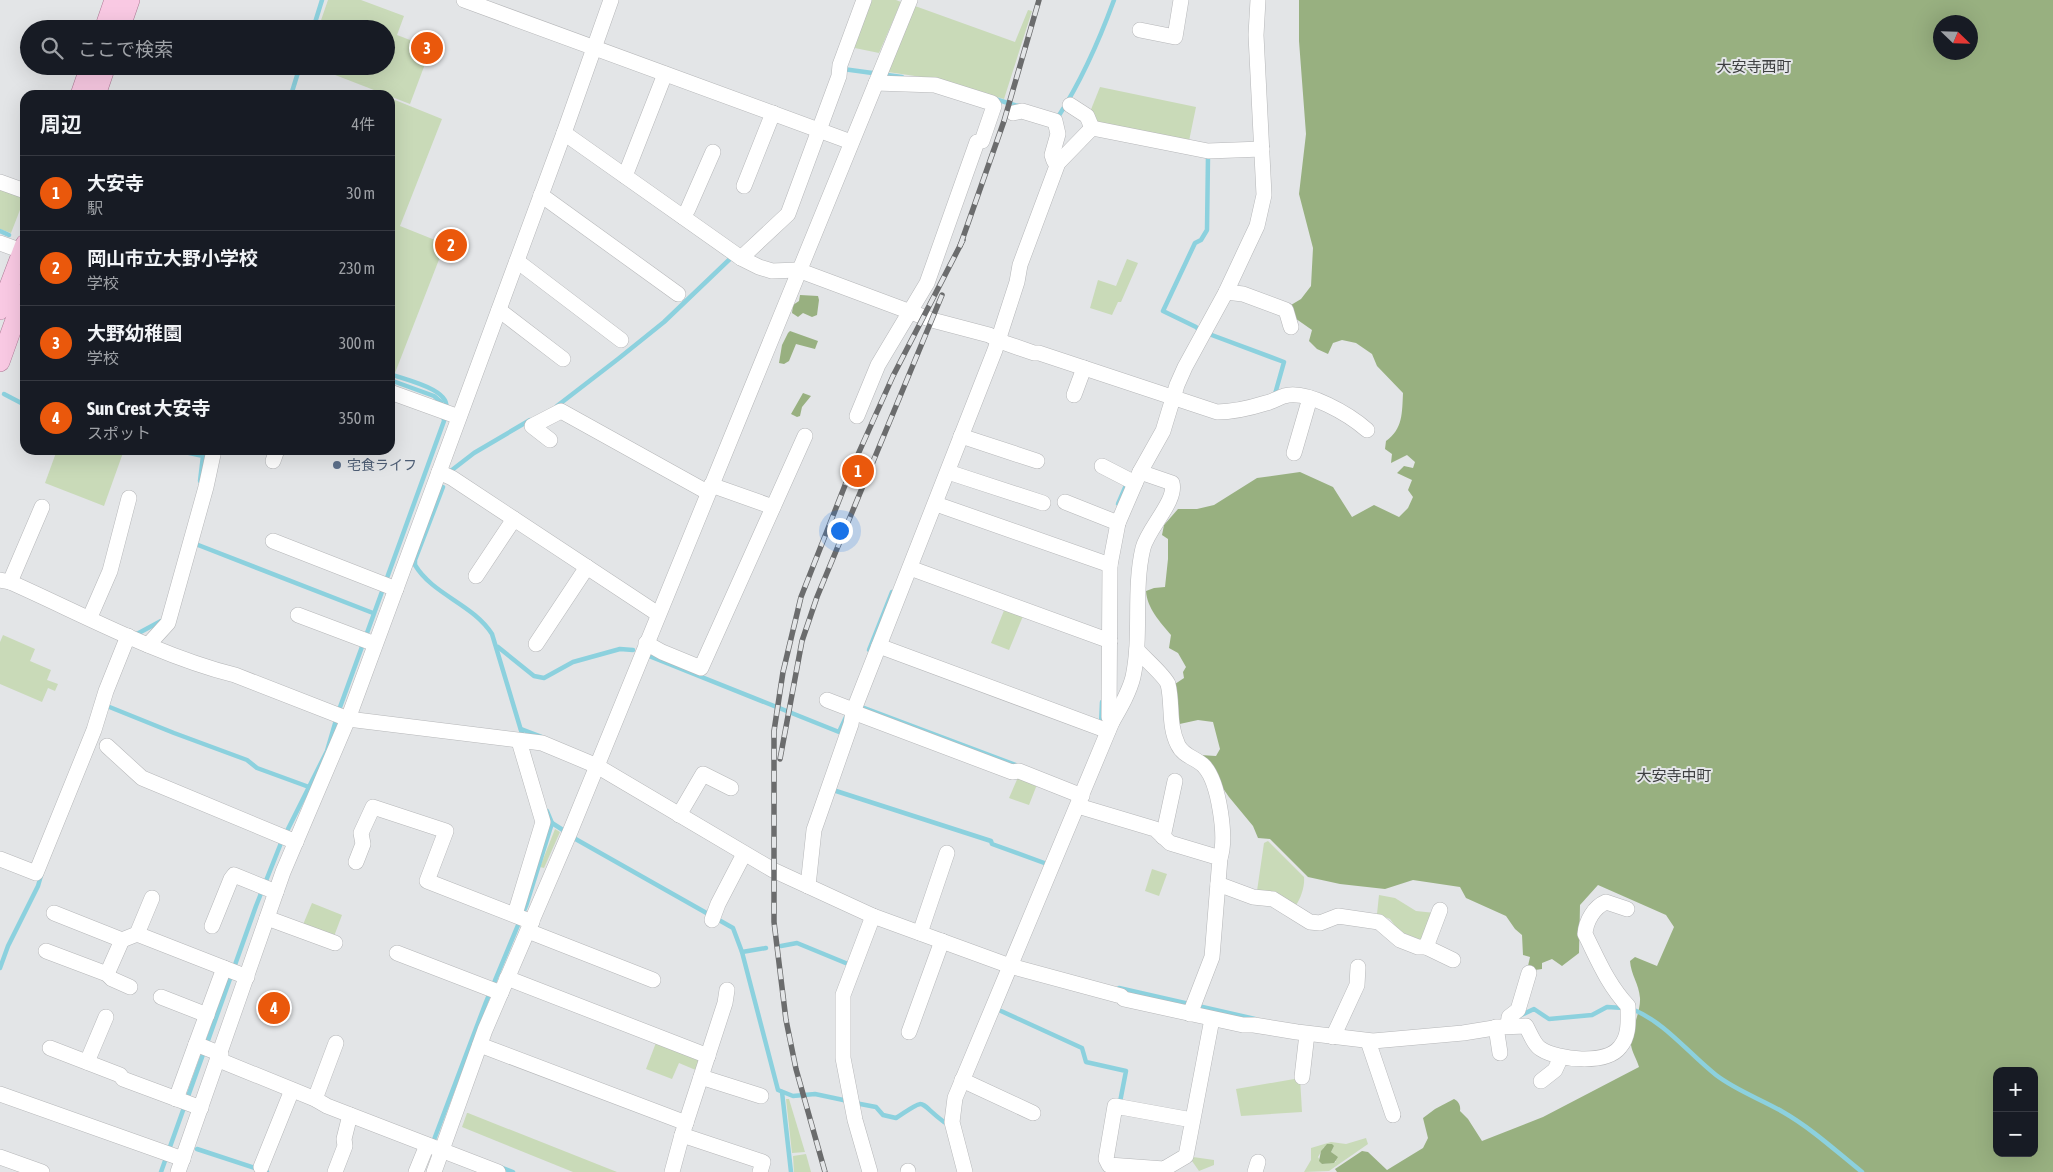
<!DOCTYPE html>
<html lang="ja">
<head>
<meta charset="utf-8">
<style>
  body { margin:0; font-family:"Asap Condensed","Noto Sans JP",sans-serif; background:#242831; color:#f1f3f6 }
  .controls { position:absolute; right:15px; bottom:15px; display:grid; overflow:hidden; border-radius:10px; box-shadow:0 5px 20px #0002 }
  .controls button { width:45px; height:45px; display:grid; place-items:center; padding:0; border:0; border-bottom:1px solid #363941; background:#171b24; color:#f1f3f6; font:25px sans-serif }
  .compass { position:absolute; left:1933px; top:15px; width:45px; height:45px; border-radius:50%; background:#171b24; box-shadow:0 5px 20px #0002; rotate:113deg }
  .you { position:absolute; left:839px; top:530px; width:18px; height:18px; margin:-12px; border:4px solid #fff; border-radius:50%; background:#1a73e8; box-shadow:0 0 0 8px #1a73e833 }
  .badge { display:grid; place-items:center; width:32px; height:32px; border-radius:50%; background:#ea580c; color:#fff; font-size:16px; font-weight:700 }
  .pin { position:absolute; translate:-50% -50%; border:2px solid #fff; box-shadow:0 1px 5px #0006 }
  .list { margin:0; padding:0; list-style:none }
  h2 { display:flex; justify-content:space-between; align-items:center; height:65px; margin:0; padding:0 20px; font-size:21px }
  h2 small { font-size:16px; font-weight:400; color:#9ea1a6 }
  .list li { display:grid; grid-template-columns:32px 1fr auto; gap:15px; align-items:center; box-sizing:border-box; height:75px; padding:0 20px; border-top:1px solid #363941 }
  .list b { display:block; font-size:19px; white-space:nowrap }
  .list p { margin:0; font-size:16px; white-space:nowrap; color:#9ea1a6 }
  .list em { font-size:16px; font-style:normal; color:#9ea1a6 }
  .icon { flex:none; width:28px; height:28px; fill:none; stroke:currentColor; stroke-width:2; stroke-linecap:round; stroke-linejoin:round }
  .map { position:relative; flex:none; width:2053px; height:1172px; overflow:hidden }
  .search { position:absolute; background:#171b24; box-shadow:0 5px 20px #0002; left:20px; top:20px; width:375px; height:55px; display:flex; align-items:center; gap:12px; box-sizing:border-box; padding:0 18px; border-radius:28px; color:#9ea1a6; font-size:19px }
  .panel { position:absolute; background:#171b24; box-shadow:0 5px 20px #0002; left:20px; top:90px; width:375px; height:365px; border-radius:15px }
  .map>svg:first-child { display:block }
  .green { fill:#c9dab8; fill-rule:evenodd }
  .forest { fill:#98b080; fill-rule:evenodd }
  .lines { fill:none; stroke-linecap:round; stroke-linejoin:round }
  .stream { stroke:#8cd1de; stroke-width:4.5 }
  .minor-casing { stroke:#b6b7b9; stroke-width:16 }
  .major-casing { stroke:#ae7a96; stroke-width:20 }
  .minor { stroke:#fff; stroke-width:15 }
  .major { stroke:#f9c9e3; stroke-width:19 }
  .rail-casing { stroke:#6b6c6d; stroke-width:5.5 }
  .rail { stroke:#e3e5e7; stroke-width:4; stroke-dasharray:11; stroke-linecap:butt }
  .service-dot { fill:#5c6f8a; stroke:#e3e5e7; stroke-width:2 }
  .labels { text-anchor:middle; stroke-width:4; stroke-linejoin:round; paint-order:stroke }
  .service-label { font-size:14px; fill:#4e5e75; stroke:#e3e5e7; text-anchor:start }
  .neighbourhood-label { font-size:15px; fill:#3e3f41; stroke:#e3e5e7 }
</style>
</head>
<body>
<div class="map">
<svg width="2053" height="1172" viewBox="0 0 2053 1172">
  <rect width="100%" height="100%" fill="#e3e5e7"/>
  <!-- green -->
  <g class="green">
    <polygon points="328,0 361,0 404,16 397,35 431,48 410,104 312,66 386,66 386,29 318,29"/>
    <polygon points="869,0 896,0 901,2 879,53 850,47"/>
    <polygon points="915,6 1015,42 1028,10 1032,11 1004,99 935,79 888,72"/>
    <polygon points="1100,87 1196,107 1189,141 1116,127 1096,121 1090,112"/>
    <polygon points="390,98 442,119 400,226 445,244 395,373 390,371"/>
    <polygon points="0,188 25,197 11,233 0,229"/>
    <polygon points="1127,259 1138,263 1121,302 1118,302 1112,315 1090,308 1098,280 1116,286"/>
    <polygon points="57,450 124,450 104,506 45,483"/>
    <polygon points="1005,608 1023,616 1009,650 991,643"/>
    <polygon points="3,635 35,649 30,661 51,670 47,680 58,684 55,691 48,688 42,702 0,684 0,642"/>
    <polygon points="1019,775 1038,782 1029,805 1009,798"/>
    <polygon points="555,829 560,832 544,868 540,867"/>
    <path d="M1268 841 1304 877C1305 885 1301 898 1296 905L1257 891 1264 843Z"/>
    <polygon points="1152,869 1167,874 1159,896 1145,891"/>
    <polygon points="1379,895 1395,898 1416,911 1435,913 1422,941 1399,931 1390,919 1377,914"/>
    <polygon points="312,903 342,915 333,939 302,927"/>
    <polygon points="657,1040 698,1057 701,1063 698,1071 679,1063 672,1079 646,1069"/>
    <polygon points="1300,1078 1302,1112 1241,1116 1236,1089"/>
    <polygon points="786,1099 789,1099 805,1152 792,1153"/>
    <polygon points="467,1113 468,1113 617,1172 573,1172 462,1127"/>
    <path d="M1366 1138 1368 1144 1329 1171 1304 1172 1311 1160V1148L1331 1142 1346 1144ZM1334 1146 1331 1152 1336 1162 1322 1164 1318 1157 1324 1147Z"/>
    <polygon points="806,1154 811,1172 794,1172 793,1156"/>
    <polygon points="1193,1157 1214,1160 1214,1165 1199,1171 1192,1161"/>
  </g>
  <!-- forest -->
  <g class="forest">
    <path d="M1299 0H2053V1172H1337L1335 1169 1362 1151 1368 1152 1387 1170 1423 1148 1428 1138 1423 1118 1435 1109 1454 1099C1458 1101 1461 1105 1460 1111L1468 1119 1482 1141 1543 1117 1639 1067C1637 1060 1632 1052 1631 1045 1629 1034 1641 1013 1640 998 1639 984 1631 975 1630 961L1635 957 1657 966 1674 927 1666 915 1598 885 1580 905 1579 953 1562 966 1552 959 1542 963V969L1535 970 1528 966 1530 957 1523 955 1522 935 1515 929 1506 916 1466 898 1460 887 1413 880 1385 889 1340 884 1308 877 1270 839 1258 838 1253 826 1229 797 1200 755 1216 756 1220 749 1213 722 1198 720 1175 725 1172 686 1184 678 1183 672 1186 667 1178 653 1169 648 1171 635C1160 622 1147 608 1146 591L1154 588 1165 587 1168 559V539L1162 535 1164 525 1178 509H1197L1214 505 1257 478 1300 472 1333 487 1352 517 1374 505 1399 517 1408 508 1413 497 1408 490 1412 480 1397 473 1404 466 1413 468 1415 462 1407 455 1391 463 1392 454 1385 449 1386 441C1403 429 1402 413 1403 393L1377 366 1372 354 1356 343 1342 340 1333 343 1328 354 1317 349 1309 341 1312 330 1292 316 1291 305 1301 299 1311 286 1313 248 1299 194 1306 134 1299 41ZM1940 22H1970V52H1940ZM1997 1071H2034V1153H1997Z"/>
    <polygon points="800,295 818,296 819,300 817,315 812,317 803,313 798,317 792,313 793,305 799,301"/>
    <polygon points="790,331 818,341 815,349 796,344 789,361 784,364 779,363 782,345 788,333"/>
    <polygon points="803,393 811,396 802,407 800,416 797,417 791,414"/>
    <polygon points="1327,1144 1332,1144 1334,1146 1331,1152 1338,1157 1334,1163 1322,1164 1319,1161 1321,1151"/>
  </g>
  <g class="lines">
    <!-- stream -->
    <g class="stream">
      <polyline points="313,29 322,0"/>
      <polyline points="843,69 902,77"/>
      <polyline points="291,95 300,66"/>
      <polyline points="995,99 1018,106"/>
      <path d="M1055 116 1058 117C1082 80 1099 41 1114 0"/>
      <polyline points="0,231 9,235"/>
      <polyline points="1200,331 1196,327 1163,311 1195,243 1201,240 1207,230 1208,156"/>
      <polyline points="1209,334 1284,362 1275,394"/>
      <path d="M390 374C405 380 452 389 446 410"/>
      <polyline points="390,380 434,396 441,402 442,408"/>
      <polyline points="4,394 25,405"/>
      <polyline points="557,406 618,359 664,322 734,255"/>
      <polyline points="176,450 203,456 200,481"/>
      <polyline points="452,470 474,453 530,420"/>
      <path d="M443 487 415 560V565C433 595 473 604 492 634L523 737"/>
      <polyline points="1118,504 1127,483"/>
      <polyline points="193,543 373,613"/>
      <polyline points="135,635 161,621"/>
      <polyline points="498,647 534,676 544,678 573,662 620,649 633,650"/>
      <polyline points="869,650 892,592"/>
      <polyline points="649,656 839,732 846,717"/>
      <polyline points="107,706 174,733 247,760 257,768 309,787"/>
      <polyline points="859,706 1018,766"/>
      <polyline points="1101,724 1102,702"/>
      <polyline points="521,729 542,737"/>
      <polyline points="833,790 991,841 992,844 1047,864"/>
      <polyline points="552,823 566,832"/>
      <polyline points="572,837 733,928 742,952 778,1090 793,1096 815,1094 848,1101"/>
      <polyline points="781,946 797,943 848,964"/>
      <polyline points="742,952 766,948"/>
      <polyline points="0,968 8,946 38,886 42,872"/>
      <polyline points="1119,988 1255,1019"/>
      <path d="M1632 1009C1666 1023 1688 1053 1716 1075 1737 1091 1761 1099 1783 1112 1811 1128 1836 1151 1862 1172"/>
      <polyline points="1001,1011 1082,1048 1086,1062 1126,1071 1120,1102"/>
      <polyline points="1519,1016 1534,1009 1549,1019 1592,1015 1607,1007 1624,1008"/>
      <polyline points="782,1092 791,1172"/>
      <path d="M855 1103 876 1107 883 1115 896 1118C928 1097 916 1101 944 1122"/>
      <polyline points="432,1145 486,1002 526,906 552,823 547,811"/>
      <polyline points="197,1149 267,1172"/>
      <polyline points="500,1167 513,1172"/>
      <polyline points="161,1172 256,906 281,843 327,751 339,710 444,421 443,415"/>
    </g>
    <!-- minor casing -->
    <g class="minor-casing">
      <g id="minor">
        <polyline points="464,0 851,142"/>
        <polyline points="1140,30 1175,37 1181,0"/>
        <polyline points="1070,105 1087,116 1092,128"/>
        <polyline points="1013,113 1022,111 1055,121 1058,134 1052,155 1054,161 1058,163"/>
        <path d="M564 133 741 258 759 267 772 271 798 270 932 320 989 335 1005 343 1034 353H1039L1217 412C1233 412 1250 408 1266 403 1272 402 1278 398 1284 396 1307 389 1350 415 1367 430"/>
        <polyline points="625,176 665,74"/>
        <polyline points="0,182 25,191"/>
        <polyline points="744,186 773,113"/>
        <polyline points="541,195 678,294"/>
        <polyline points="683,217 688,209 713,152"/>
        <polyline points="0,243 22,251"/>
        <polyline points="741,258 788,214 839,76 840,65 864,0"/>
        <polyline points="517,261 621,340"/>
        <polyline points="1226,292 1243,294 1286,310 1291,327"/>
        <polyline points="499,310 563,359"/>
        <polyline points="390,392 459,417"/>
        <polyline points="1074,395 1084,368"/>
        <polyline points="857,416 878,365 927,283 977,142 982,141 994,106 992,103 935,85 876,83"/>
        <polyline points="961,436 1037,461"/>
        <polyline points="550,440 532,426 561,411 707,492"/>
        <polyline points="1294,453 1310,398"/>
        <polyline points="273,461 277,450"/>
        <polyline points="1102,466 1135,483"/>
        <polyline points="439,472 452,478 658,614"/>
        <polyline points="948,472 1043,503"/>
        <polyline points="711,485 773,507"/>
        <polyline points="1065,502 1118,523"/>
        <polyline points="936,504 1110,565"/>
        <polyline points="273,541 396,589"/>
        <polyline points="910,568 1110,641"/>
        <polyline points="476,576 514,519"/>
        <path d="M0 580 10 582C82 614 159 656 235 675L348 719 542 743 597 766 773 870 873 916 1010 966 1121 996 1124 999 1243 1025H1254L1297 1032 1373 1041 1463 1033 1500 1027 1526 1026C1530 1033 1534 1045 1541 1049 1558 1060 1606 1065 1620 1047 1630 1035 1628 1020 1628 1006 1608 985 1598 960 1585 934 1586 921 1594 907 1606 902L1627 909"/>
        <polyline points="10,582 42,507"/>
        <polyline points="298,615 375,644"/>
        <polyline points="90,617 110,571 129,498"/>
        <polyline points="646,643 662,652 701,668 805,436"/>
        <polyline points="536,644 587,567"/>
        <polyline points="148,645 168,623 206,487 214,450"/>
        <polyline points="879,646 1108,731"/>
        <path d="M1137 650C1144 658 1165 676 1168 684 1173 704 1168 725 1178 745 1183 756 1196 758 1204 766 1219 782 1227 838 1220 858"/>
        <polyline points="827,700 853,710"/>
        <polyline points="853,712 1012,772 1019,771 1082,796"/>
        <path d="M1112 722C1120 708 1129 693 1133 677 1142 635 1133 590 1143 548 1148 528 1177 501 1172 483L1140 472"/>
        <polyline points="107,746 142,778 296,842"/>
        <polyline points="1078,806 1155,829 1170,843 1220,858 1212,957 1190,1014"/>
        <polyline points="679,815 703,774 731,788"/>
        <polyline points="1163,837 1175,781"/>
        <polyline points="0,859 36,873 94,730 106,691 128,636"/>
        <polyline points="356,862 363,844 361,833 373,807 446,831 427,881 532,922"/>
        <polyline points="1218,884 1253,897 1273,899 1310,922 1320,923 1338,916 1379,922 1400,940 1418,947 1426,947 1453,960"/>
        <polyline points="808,886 814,830 851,724 853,712 995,350 1017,282 1020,265 1058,163 1092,128 1208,151 1262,149"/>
        <polyline points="54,913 122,940 137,934 247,977"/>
        <polyline points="515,914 543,822 519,741"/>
        <polyline points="267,918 335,943"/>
        <polyline points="712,920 718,904 744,854"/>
        <polyline points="212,926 231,879 234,875 276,892"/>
        <polyline points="528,931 653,980"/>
        <polyline points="920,933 947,853"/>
        <polyline points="137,934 152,898"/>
        <polyline points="1426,947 1440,910"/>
        <polyline points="46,951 107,974 112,979 130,987"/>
        <polyline points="397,953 501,993"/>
        <polyline points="107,974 122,940"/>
        <polyline points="507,978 708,1056"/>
        <polyline points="161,997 207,1015"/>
        <polyline points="1508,1026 1509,1017 1518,1010 1529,973"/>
        <polyline points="1496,1027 1500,1053"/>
        <polyline points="909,1032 942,941"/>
        <polyline points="1333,1037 1357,985 1358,967"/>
        <polyline points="1368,1041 1393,1115"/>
        <polyline points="480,1045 686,1123"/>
        <polyline points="50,1048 120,1075 123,1079 201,1108"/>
        <polyline points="221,1054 196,1044 224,968"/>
        <polyline points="219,1060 315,1099 327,1106 498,1172"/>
        <polyline points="87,1062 106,1017"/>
        <polyline points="701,1077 761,1096"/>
        <polyline points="1302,1077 1307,1034"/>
        <polyline points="962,1080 1033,1113"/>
        <polyline points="1541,1081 1555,1070 1561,1057"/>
        <polyline points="0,1094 183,1159"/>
        <polyline points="176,1099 196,1044"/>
        <polyline points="315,1099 336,1043"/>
        <polyline points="1192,1120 1115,1106 1106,1159 1109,1165 1164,1169 1186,1156 1212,1019"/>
        <polyline points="682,1135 763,1162 760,1172"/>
        <polyline points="0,1157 42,1172"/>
        <polyline points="261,1167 292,1090"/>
        <polyline points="178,1172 283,872 348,719 564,133 611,0"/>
        <polyline points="335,1172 345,1146 344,1139 350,1115"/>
        <polyline points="416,1172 427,1145"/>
        <polyline points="434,1172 485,1030 570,832 910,0"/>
        <polyline points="672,1172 682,1135 725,1003 727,990"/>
        <polyline points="870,1172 855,1120 843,1058 843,995 873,916"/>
        <polyline points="908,1172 908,1171"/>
        <polyline points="965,1172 952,1122 955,1098 1112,722 1109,717 1110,565 1118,523 1140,472 1163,431 1177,385 1185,367 1226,292 1248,245 1257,226 1264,195 1256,35 1258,0"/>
        <polyline points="1255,1172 1258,1162"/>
      </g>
    </g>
    <!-- major casing -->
    <g class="major-casing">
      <g id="major">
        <polyline points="104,29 114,0"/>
        <polyline points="120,29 130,0"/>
        <polyline points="80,95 90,66"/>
        <polyline points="96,95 106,66"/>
        <polyline points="0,310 25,244"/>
        <polyline points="0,362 25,292"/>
      </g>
    </g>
    <!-- minor -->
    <use href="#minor" class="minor"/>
    <!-- major -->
    <use href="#major" class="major"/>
    <!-- rail casing -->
    <g class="rail-casing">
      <g id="rail">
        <polyline points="960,246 1004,121 1039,0"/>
        <polyline points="780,759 802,641 817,597 942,295"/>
        <polyline points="825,1172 796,1069 786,1020 774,922 774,731 783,672 801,597 851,470 893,376 963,240"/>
      </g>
    </g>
    <!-- rail -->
    <use href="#rail" class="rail"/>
  </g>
  <!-- markers -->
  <circle class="service-dot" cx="337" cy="465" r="5"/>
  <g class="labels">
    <!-- service labels -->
    <g class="service-label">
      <text x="347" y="470">宅食ライフ</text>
    </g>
    <!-- neighbourhood labels -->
    <g class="neighbourhood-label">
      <text x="1754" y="72">大安寺西町</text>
      <text x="1674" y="781">大安寺中町</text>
    </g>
  </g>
</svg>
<div class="controls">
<button>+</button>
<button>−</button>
</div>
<svg class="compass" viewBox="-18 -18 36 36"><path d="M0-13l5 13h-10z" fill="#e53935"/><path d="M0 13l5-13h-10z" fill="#9ea1a6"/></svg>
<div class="you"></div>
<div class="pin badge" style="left:858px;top:471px">1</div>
<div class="pin badge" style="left:451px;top:245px">2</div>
<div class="pin badge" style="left:427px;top:48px">3</div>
<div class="pin badge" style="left:274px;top:1008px">4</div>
<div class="search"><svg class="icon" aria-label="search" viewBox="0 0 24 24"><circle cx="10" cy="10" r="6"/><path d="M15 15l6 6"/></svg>ここで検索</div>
<section class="panel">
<h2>周辺<small>4件</small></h2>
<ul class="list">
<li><span class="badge">1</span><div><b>大安寺</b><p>駅</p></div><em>30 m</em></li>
<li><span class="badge">2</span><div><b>岡山市立大野小学校</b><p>学校</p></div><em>230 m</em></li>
<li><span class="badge">3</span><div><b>大野幼稚園</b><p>学校</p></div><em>300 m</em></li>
<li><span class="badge">4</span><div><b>Sun Crest 大安寺</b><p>スポット</p></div><em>350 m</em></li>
</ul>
</section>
</div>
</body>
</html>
